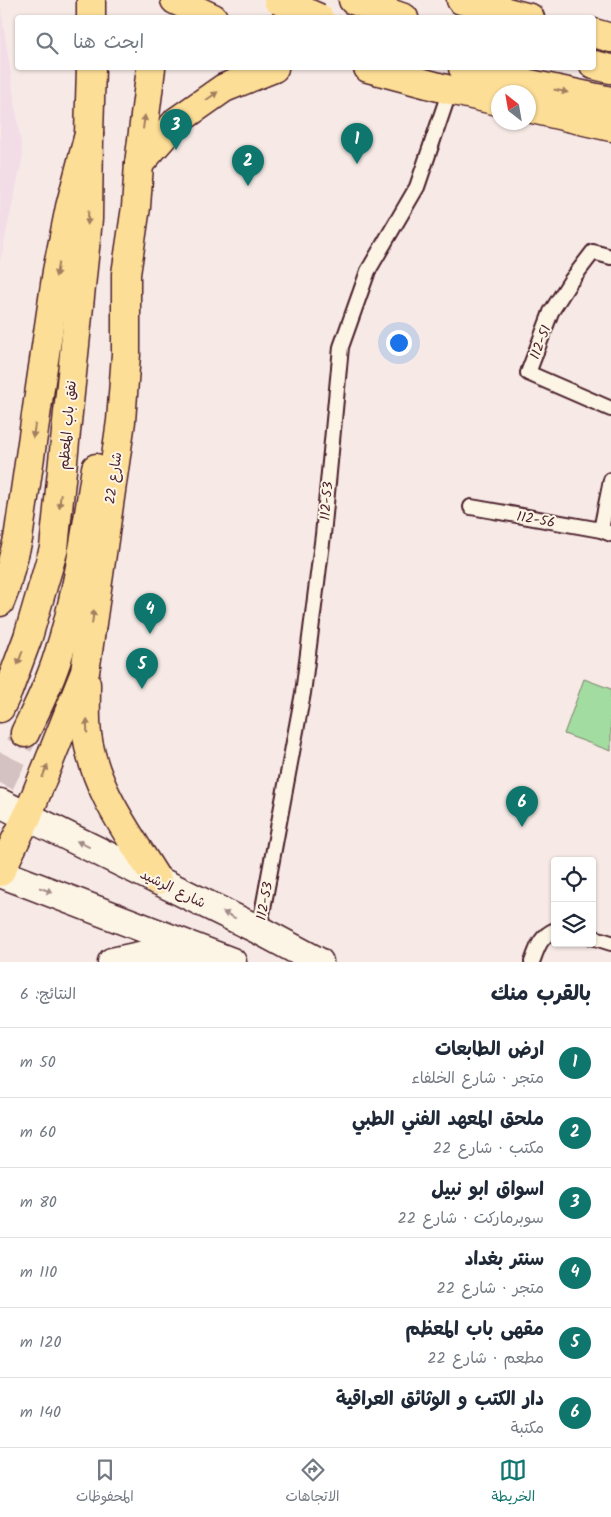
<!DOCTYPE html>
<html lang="ar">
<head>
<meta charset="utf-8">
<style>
  body { margin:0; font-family:Kalam,"Playpen Sans Arabic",sans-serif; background:#f6f6f7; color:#1f2937; direction:rtl }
  .controls { position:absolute; right:15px; bottom:15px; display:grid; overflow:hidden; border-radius:5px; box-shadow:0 1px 4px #0004 }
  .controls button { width:45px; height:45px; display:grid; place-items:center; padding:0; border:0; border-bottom:1px solid #e0e1e3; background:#fff; color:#1f2937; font:25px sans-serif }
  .compass { position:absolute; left:491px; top:85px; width:45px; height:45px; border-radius:50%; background:#fff; box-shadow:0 1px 4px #0004; rotate:329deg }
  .you { position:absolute; left:398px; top:342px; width:18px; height:18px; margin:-12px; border:4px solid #fff; border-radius:50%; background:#1a73e8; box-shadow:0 0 0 8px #1a73e833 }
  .badge { display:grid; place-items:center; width:32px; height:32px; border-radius:50%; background:#0f766e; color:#fff; font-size:16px; font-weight:700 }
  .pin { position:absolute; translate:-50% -41px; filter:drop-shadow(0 1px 2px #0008) }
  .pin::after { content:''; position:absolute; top:26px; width:18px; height:15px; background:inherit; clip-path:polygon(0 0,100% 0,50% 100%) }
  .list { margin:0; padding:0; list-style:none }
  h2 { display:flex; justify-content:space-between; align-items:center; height:65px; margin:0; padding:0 20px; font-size:21px }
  h2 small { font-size:16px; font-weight:400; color:#747a83 }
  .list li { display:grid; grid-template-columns:32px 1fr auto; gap:15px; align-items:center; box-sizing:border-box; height:70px; padding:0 20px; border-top:1px solid #e0e1e3 }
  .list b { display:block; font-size:19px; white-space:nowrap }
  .list p { margin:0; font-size:16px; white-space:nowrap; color:#747a83 }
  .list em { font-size:16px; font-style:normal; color:#747a83 }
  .icon { flex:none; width:28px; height:28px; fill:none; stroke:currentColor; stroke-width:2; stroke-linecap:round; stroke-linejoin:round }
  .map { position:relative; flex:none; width:611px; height:962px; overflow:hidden; direction:ltr }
  .search { position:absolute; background:#fff; box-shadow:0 1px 4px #0004; left:15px; right:15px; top:15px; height:55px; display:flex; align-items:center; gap:12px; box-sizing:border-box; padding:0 18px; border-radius:5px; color:#747a83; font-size:19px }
  .sheet { height:485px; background:#fff }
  nav { display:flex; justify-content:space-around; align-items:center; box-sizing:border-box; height:70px; border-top:1px solid #e0e1e3; background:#fff; font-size:14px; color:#747a83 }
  nav a { display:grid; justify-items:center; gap:2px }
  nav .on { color:#0f766e }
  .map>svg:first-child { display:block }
  .built { fill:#f2dde7 }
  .green { fill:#a3dca1; stroke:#767e66 }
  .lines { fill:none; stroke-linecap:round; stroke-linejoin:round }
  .primary-tunnel { stroke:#d4c1c1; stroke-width:28; stroke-dasharray:28 14; stroke-linecap:butt }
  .lane-casing { stroke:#4a1f2b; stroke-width:18 }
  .secondary-casing { stroke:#4a1f2b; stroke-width:31 }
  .primary-casing { stroke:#4a1f2b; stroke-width:31 }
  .lane { stroke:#fcf5e5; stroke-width:14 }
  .secondary { stroke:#fcf5e5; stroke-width:28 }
  .primary { stroke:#fdde96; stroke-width:28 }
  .primary-bridge-casing { stroke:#4a1f2b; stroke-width:31; stroke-linecap:butt }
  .primary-bridge { stroke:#fdde96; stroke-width:28 }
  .oneway { fill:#a47e60 }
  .oneway2 { fill:#a38a88 }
  .labels { text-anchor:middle; stroke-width:4; stroke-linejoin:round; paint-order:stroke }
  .street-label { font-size:14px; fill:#4a1f2b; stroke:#fcf5e5 }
</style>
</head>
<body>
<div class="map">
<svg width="611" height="962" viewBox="0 0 611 962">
  <rect width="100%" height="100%" fill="#f7eae6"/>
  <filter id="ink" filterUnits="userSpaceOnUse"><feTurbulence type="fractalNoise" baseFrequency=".02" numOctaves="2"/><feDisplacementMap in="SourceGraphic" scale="10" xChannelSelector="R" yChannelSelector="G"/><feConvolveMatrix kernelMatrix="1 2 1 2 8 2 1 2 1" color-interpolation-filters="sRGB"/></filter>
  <g filter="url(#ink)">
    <!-- built -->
    <polygon class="built" points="0,1 23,156 0,262"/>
    <!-- green -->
    <polygon class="green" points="584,679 611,689 611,751 564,734"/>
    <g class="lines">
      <!-- primary-tunnel -->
      <polyline class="primary-tunnel" points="0,783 25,733"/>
      <!-- lane casing -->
      <g class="lane-casing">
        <g id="lane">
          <polyline points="611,257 593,252 570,282 551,312 528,373 611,409"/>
          <polyline points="611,480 601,530 611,534"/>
          <polyline points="471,507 601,530"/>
          <polyline points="259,930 303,693 323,535 341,347 368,271 417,187 450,90"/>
          <polyline points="592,937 611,943"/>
          <path d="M532 962C537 949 540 936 555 930"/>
        </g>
      </g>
      <!-- secondary casing -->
      <g class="secondary-casing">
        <g id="secondary">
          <polyline points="0,803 259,930 319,962"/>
          <polyline points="0,873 232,962"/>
          <polyline points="112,962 149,954 192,949"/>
        </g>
      </g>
      <!-- primary casing -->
      <g class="primary-casing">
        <g id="primary">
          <polyline points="91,0 91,18"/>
          <polyline points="175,0 213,18"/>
          <polyline points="353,0 404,18"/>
          <polyline points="461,0 530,18"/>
          <polyline points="594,33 611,38"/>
          <polyline points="594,65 611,69"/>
          <polyline points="368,68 450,90 498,101"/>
          <polyline points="463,68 506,79 611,101"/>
          <polyline points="528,108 611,127"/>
          <polyline points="139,164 177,121 224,88 274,68"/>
          <polyline points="0,602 5,589 18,539 57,271 70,207 89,134 91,68"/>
          <path d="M86 684C86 700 85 718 87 734 94 789 129 834 157 880"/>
          <polyline points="0,708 8,691 28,637 54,548 88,219 89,134"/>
          <path d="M25 733C37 708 50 683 58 656 78 595 86 531 96 468"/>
          <polyline points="0,872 27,817 85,672 121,421 126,354 126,274 136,207 139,164 151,68"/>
        </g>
      </g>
      <!-- lane -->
      <use href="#lane" class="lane"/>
      <!-- secondary -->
      <use href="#secondary" class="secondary"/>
      <!-- primary -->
      <use href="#primary" class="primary"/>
      <!-- primary-bridge casing -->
      <g class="primary-bridge-casing">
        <polyline id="primary-bridge" points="278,0 319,18"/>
      </g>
      <!-- primary-bridge -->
      <use href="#primary-bridge" class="primary-bridge"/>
    </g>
    <!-- one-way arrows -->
    <defs><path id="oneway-solid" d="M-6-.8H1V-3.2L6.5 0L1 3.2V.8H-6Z" transform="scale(1.25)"/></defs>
    <g class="oneway">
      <use href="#oneway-solid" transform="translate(561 91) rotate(12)"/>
      <use href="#oneway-solid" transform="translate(212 96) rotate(-35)"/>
      <use href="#oneway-solid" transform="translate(144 122) rotate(-82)"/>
      <use href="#oneway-solid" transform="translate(88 218) rotate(93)"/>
      <use href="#oneway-solid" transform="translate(57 270) rotate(100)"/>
      <use href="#oneway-solid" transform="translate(34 431) rotate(98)"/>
      <use href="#oneway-solid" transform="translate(60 501) rotate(97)"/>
      <use href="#oneway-solid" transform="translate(93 617) rotate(-82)"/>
      <use href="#oneway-solid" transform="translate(20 658) rotate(110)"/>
      <use href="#oneway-solid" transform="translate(87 726) rotate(-92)"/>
      <use href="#oneway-solid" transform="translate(45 771) rotate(-68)"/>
    </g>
    <g class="oneway2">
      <use href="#oneway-solid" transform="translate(83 844) rotate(-154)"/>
      <use href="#oneway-solid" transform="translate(46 890) rotate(21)"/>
      <use href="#oneway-solid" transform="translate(229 915) rotate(-154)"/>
    </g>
  </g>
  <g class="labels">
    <!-- street labels -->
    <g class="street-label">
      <text transform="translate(540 342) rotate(-69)" y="5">112-51</text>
      <text transform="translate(67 425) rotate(-85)" y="5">نفق باب المعظم</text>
      <text transform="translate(113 478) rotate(-82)" y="5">شارع 22</text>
      <text transform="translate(326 501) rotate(-85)" y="5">112-53</text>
      <text transform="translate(536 519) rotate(10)" y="5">112-56</text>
      <text transform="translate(173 888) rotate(26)" y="5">شارع الرشيد</text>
      <text transform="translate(264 901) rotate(-79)" y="5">112-53</text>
    </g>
  </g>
</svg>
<div class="controls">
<button><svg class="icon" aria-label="locate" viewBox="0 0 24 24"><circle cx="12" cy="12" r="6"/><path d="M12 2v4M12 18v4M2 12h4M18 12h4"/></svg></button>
<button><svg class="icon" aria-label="layers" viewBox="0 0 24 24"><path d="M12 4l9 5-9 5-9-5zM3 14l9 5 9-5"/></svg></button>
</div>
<svg class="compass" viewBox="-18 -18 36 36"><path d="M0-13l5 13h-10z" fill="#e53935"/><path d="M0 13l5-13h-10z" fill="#747a83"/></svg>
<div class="you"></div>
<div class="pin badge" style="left:357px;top:164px">1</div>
<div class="pin badge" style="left:248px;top:186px">2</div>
<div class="pin badge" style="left:176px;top:150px">3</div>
<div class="pin badge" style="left:150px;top:634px">4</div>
<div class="pin badge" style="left:142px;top:689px">5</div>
<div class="pin badge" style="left:522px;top:827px">6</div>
<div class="search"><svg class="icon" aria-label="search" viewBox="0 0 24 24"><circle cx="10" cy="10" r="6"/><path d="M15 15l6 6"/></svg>ابحث هنا</div>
</div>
<section class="sheet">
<h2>بالقرب منك<small>النتائج: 6</small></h2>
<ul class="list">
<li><span class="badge">1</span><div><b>ارض الطابعات</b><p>متجر · شارع الخلفاء</p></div><em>50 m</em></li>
<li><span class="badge">2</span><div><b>ملحق المعهد الفني الطبي</b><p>مكتب · شارع 22</p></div><em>60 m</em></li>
<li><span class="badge">3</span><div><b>اسواق ابو نبيل</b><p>سوبرماركت · شارع 22</p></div><em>80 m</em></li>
<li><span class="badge">4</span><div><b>سنتر بغداد</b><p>متجر · شارع 22</p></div><em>110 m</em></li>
<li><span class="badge">5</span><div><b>مقهى باب المعظم</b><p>مطعم · شارع 22</p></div><em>120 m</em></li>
<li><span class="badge">6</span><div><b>دار الكتب و الوثائق العراقية</b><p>مكتبة</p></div><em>140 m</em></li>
</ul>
</section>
<nav>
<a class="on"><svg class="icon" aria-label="map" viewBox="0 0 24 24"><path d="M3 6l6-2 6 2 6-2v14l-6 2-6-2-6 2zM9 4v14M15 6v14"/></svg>الخريطة</a>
<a><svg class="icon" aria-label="directions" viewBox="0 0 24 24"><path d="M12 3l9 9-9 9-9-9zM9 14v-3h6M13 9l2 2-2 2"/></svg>الاتجاهات</a>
<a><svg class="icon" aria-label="saved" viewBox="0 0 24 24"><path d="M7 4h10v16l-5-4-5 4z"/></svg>المحفوظات</a>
</nav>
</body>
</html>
